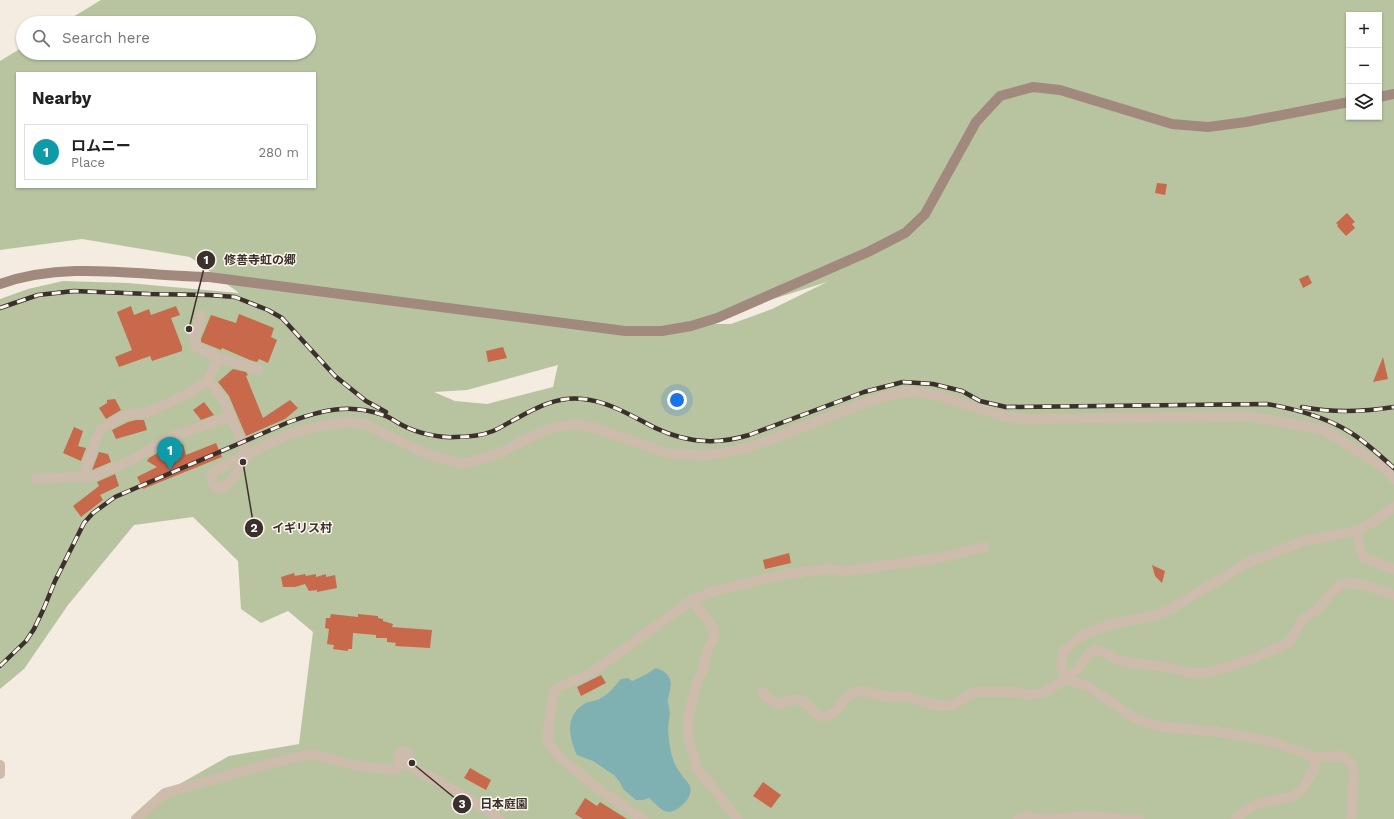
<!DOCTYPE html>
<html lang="en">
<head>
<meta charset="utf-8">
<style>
  body { margin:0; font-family:"Work Sans","Noto Sans JP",sans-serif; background:#f6f6f6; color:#222 }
  .controls { position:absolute; right:12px; top:12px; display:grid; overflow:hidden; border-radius:0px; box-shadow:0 1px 3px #0004 }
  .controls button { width:36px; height:36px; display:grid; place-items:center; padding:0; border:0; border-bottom:1px solid #e0e0e0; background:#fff; color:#222; font:20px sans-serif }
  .you { position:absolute; left:677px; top:400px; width:14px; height:14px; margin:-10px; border:3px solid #fff; border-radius:50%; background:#1a73e8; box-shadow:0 0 0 6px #1a73e833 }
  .badge { display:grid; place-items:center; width:26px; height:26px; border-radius:50%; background:#1f5a5e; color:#fff; font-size:13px; font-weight:700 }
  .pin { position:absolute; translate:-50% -33px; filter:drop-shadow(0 1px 2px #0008) }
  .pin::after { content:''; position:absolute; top:21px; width:14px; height:12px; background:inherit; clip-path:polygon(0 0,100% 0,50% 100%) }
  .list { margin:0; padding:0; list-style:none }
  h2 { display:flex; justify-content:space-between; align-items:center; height:52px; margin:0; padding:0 16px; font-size:17px }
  h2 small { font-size:13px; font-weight:400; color:#767676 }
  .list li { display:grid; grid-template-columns:26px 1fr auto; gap:12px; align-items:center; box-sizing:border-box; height:56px; margin:0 8px 8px; padding:0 8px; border:1px solid #e0e0e0; border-radius:0px }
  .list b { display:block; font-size:15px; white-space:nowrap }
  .list p { margin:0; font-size:13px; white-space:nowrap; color:#767676 }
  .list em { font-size:13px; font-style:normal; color:#767676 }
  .icon { flex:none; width:22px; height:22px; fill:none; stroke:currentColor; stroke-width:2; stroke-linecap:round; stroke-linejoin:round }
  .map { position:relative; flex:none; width:1394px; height:819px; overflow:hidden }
  .search { position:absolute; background:#fff; box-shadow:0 1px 3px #0004; left:16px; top:16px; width:300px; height:44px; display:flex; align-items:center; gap:10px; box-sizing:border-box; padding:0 14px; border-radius:22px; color:#767676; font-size:15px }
  .panel { position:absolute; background:#fff; box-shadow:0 1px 3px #0004; left:16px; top:72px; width:300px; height:116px; border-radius:0px }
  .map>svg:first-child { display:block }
  .green { fill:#b8c4a0; fill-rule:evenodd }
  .water { fill:#7fb0b2 }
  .building { fill:#c8694b }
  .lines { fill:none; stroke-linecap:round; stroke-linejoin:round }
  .street { stroke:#cdbbac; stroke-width:10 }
  .secondary { stroke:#a18a7d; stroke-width:10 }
  .rail-casing { stroke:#3b302b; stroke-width:4.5 }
  .rail { stroke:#fbf5ee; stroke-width:3; stroke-dasharray:9; stroke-linecap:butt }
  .leader { fill:none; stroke:#3b302b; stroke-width:1.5 }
  .callout-dot { fill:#3b302b; stroke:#fbf5ee; stroke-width:1.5 }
  .mark-label { font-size:12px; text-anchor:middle; font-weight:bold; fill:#fff }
  .callout-label { font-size:12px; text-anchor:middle; font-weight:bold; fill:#3b302b; stroke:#fbf5ee; stroke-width:3; stroke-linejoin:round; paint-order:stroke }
</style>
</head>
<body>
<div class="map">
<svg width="1394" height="819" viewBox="0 0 1394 819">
  <rect width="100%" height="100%" fill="#f4ebe1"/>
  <!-- green -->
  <path class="green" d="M101 0H1394V819H132L162 794 229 756 299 744 313 632 288 611 261 623 241 609 238 561 193 517 134 525 68 605 24 669 0 689V299L28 289 63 281 128 283 239 293 190 257 82 239 0 250V61L23 47V53H309V23H63ZM1349 15H1379V117H1349ZM17 73H315V187H17ZM827 282 772 309 731 324H694ZM558 365 553 387 487 404 455 401 434 392 467 390Z"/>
  <!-- water -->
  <path class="water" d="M656 668C674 674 672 684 668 699 667 703 669 705 669 708 671 715 668 723 668 730 669 742 671 761 679 771 682 777 687 780 690 786 694 797 679 811 669 812 662 812 654 802 649 798L643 800H636L623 789 620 782 614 775 593 761 577 755C568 736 565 714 586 703 591 701 597 701 601 698 610 693 615 686 621 679L628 678 632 681 645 675Z"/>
  <!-- building -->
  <g class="building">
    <polygon points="1157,183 1167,184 1165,195 1155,193"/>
    <polygon points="1347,213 1355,222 1352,224 1355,228 1346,236 1337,226 1338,225 1336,223"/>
    <polygon points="1308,275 1312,283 1303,288 1299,279"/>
    <polygon points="131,306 134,315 149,309 151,315 176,306 180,315 171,318 182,347 182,351 152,361 150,356 119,367 115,357 132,350 117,312"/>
    <polygon points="239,314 274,328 271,337 277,340 268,363 259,359 257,362 250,360 222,348 221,350 201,342 201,339 211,315 236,323"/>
    <polygon points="503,347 507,358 488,362 486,351"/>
    <polygon points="1383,357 1388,379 1373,382"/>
    <polygon points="233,369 246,372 248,375 246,376 263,418 290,400 298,408 285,419 246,436 229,396 218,382"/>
    <polygon points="115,399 121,410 106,419 99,408 107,403 107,400"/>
    <polygon points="204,402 214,415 201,420 193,410"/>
    <polygon points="136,420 144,420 147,430 116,439 112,430 128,422"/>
    <polygon points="74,427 83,431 78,446 86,448 81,461 63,453"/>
    <polygon points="216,443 222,457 143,489 137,477 157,467 147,461 149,458 159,452 165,454 169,449 183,444 186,455"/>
    <polygon points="99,452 108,454 111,462 92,470"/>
    <polygon points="115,474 119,486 100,495 103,500 81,517 73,506 99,486 97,482"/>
    <polygon points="789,553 791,563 765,569 763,560"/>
    <polygon points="1152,565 1165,571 1162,583 1155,576"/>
    <polygon points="294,573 295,576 305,574 306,576 316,574 316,577 326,574 326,577 335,575 337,588 317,592 317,590 309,591 305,584 295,587 283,587 281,577"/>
    <polygon points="331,614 358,617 358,614 378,616 378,618 383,619 383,621 393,624 392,627 432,630 430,648 395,646 396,643 387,642 387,638 376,638 376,635 353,633 352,649 348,649 348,651 333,649 334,645 327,644 329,629 325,628 326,618 330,618"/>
    <polygon points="601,675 606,683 581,696 577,687"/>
    <polygon points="470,768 491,780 486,790 464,778"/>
    <polygon points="763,782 781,795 771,808 753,796"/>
    <polygon points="585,798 597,806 600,802 627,819 583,819 575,814"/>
  </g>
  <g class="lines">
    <!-- street -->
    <g class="street">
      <polyline points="201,315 194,339 196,347 219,358 258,369"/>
      <polyline points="208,380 223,399 247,454"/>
      <path d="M247 454C242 463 229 493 217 487 212 484 212 479 212 473L216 470 287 435 316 427 346 422 365 424 425 453 458 463 471 462 504 451 537 434 552 428 575 424 595 428 670 454 706 455 725 453 759 444 867 402 890 395 912 391 940 396 1003 416 1024 419 1248 416 1325 430 1384 468 1394 479"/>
      <polyline points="83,477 95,442 101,429 128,414 146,413 188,394 208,380 219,358"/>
      <polyline points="36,479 95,476 133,459 173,436 231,416"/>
      <polyline points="1356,530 1361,552 1364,558 1394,569"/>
      <polyline points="692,600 710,623 714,631 713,640 708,649 702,672 697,683 692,701 688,719 689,741 695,759 696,768 719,795 737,819"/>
      <path d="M762 692C782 715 782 696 800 700 811 702 814 722 830 715 843 709 844 692 860 691 868 690 876 695 883 696 892 698 900 696 908 697 919 700 935 706 946 706 958 705 966 694 977 692H1015L1029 695 1043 693 1066 679 1078 669 1088 655 1096 649 1108 654 1115 659 1132 663 1167 667 1191 673H1205L1221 669 1251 659 1286 644 1292 639 1302 620 1319 608 1329 595 1340 585 1348 583 1364 585 1394 595"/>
      <polyline points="0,765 0,774"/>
      <path d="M410 766 408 753 402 751C398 753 397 755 398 760L404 764 410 766 461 794 500 819"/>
      <polyline points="136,819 165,793 283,760 312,754 357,766 395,770 404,764"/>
      <polyline points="643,819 600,790 560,758 547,741 553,693 559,687 591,673 692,600 717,590 786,574 829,569 845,571 939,558 985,547"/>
      <polyline points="1018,819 1025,816 1041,819"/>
      <polyline points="1047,819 1085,816 1126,819"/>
      <polyline points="1135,819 1139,819"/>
      <polyline points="1236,819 1248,808 1260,803 1292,797 1301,791 1314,769 1315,757"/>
      <polyline points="1351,819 1354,774 1350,761 1341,756 1315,757 1270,741 1220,732 1162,727 1134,718 1089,687 1066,679 1061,666 1063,652 1082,635 1112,624 1156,615 1172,608 1247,563 1303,541 1352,532 1372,523 1394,507"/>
    </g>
    <!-- secondary -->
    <g class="secondary">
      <polyline points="1379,97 1394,94"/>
      <path d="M0 284C67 260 140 276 209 277L625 331H662L691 326 717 318 868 252 905 233 925 214 976 122 1000 96 1033 87 1060 90 1172 124 1208 127 1246 122 1349 102"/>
    </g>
    <!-- rail casing -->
    <g class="rail-casing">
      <g id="rail">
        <polyline points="0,308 38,295 74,291 149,294 209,295 235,297 268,310 282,318 335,376 366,401 386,412"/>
        <path d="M1302 407C1333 413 1363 412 1394 407"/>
        <path d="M0 666 26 641 34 629 44 608 55 581 84 523 93 513 115 497 289 422C322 410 349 403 383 415 390 417 396 422 402 425 417 433 438 438 455 437 468 437 481 436 493 431 500 428 506 424 512 421 534 409 556 396 583 399 604 401 623 411 642 421 677 441 710 447 749 435L864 392 903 382 933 384 962 391 980 401 1006 407 1267 404C1295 409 1323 416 1348 431 1365 441 1379 455 1394 468"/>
      </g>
    </g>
    <!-- rail -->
    <use href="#rail" class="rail"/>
  </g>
  <!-- callouts -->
  <path class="leader" d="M189 329L206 260M243 462L254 528M412 763L462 804"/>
  <g class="callout-dot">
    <circle cx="189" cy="329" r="4"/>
    <circle cx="243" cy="462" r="4"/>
    <circle cx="412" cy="763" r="4"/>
    <circle cx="206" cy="260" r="10"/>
    <circle cx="254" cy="528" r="10"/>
    <circle cx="462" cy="804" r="10"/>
  </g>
  <g class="mark-label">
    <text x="206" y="264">1</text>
    <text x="254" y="532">2</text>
    <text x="462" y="808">3</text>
  </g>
  <g class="callout-label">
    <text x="260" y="264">修善寺虹の郷</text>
    <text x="302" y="532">イギリス村</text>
    <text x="504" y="808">日本庭園</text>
  </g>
</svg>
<div class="controls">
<button>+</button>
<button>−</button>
<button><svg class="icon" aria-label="layers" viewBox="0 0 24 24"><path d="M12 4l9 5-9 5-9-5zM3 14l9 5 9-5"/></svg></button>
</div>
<div class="you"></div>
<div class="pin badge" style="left:170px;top:470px;background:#0f9aa8">1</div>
<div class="search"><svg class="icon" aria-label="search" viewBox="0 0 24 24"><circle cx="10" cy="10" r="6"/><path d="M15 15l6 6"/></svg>Search here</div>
<section class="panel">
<h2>Nearby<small></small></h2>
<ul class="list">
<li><span class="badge" style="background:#0f9aa8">1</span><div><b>ロムニー</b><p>Place</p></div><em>280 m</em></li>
</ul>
</section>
</div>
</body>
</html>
